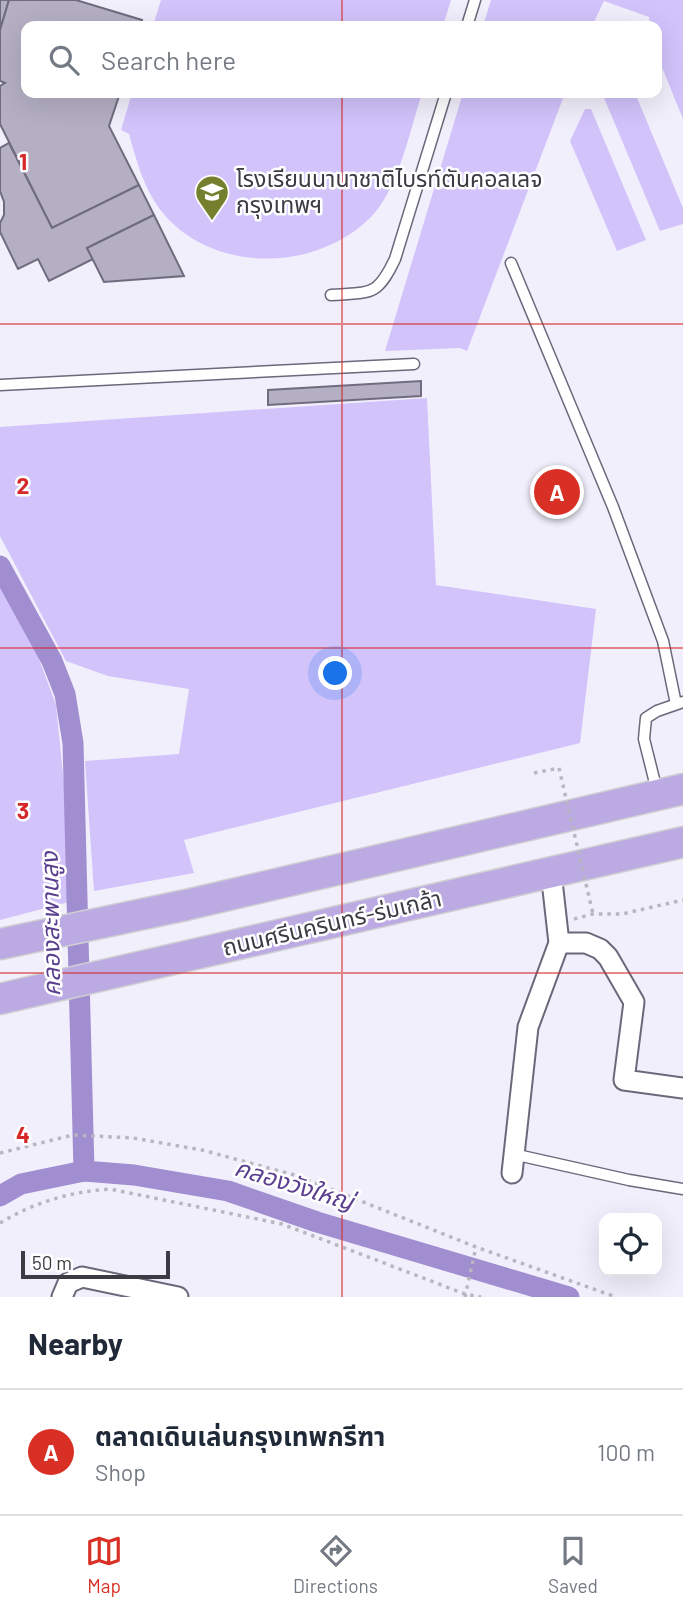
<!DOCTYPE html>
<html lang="en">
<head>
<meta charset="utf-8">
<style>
  body { margin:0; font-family:Barlow,"Noto Sans Thai",sans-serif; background:#f2f2f3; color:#1f2937 }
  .controls { position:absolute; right:21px; bottom:21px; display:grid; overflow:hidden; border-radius:14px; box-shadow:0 7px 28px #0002 }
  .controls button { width:63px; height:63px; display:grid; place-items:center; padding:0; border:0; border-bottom:2px solid #e0e1e3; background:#fff; color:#1f2937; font:35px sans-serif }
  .scale { position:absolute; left:21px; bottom:18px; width:149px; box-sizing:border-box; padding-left:7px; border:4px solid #3c3a43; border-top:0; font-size:19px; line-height:24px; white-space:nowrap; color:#3c3a43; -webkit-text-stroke:5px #fff; paint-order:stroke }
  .you { position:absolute; left:336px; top:674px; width:24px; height:24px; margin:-18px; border:5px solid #fff; border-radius:50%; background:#1a73e8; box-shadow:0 0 0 10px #1a73e833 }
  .badge { display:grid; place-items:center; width:46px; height:46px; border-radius:50%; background:#d93025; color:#fff; font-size:23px; font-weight:700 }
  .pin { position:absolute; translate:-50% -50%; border:4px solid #fff; box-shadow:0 2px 7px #0006 }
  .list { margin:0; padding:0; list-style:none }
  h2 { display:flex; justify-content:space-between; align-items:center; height:91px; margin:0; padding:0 28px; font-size:30px }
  h2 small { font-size:23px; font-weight:400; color:#747a83 }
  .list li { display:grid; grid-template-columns:46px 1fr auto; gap:21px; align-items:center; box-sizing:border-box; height:126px; padding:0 28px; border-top:2px solid #e0e1e3 }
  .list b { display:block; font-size:26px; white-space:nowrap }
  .list p { margin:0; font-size:23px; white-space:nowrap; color:#747a83 }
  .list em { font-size:23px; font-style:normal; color:#747a83 }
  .icon { flex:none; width:38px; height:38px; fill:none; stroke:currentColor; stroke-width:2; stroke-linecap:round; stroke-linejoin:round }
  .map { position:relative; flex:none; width:683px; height:1297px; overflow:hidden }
  .search { position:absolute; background:#fff; box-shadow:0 7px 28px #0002; left:21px; right:21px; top:21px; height:77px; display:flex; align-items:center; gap:18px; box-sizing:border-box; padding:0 24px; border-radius:14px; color:#747a83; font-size:26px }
  .sheet { height:217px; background:#fff }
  nav { display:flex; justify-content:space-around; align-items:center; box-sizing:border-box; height:98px; border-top:2px solid #e0e1e3; background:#fff; font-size:19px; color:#747a83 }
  nav a { display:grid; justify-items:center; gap:4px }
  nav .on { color:#d93025 }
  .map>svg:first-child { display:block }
  .green { fill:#d2c3fb }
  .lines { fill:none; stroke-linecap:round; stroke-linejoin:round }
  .canal { stroke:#a18ed1; stroke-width:21 }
  .building { fill:#b4afc3; stroke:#706c7f; stroke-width:2 }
  .service-casing { stroke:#6c677a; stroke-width:13 }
  .minor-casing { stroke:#6c677a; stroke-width:23 }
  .primary-casing { stroke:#d0d0d2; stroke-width:33 }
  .path { stroke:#b8b6c1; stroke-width:3.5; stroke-dasharray:3.5 5; stroke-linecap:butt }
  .service { stroke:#fff; stroke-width:10 }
  .minor { stroke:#fff; stroke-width:19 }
  .primary { stroke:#bcaae3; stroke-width:30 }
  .path-bridge { stroke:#b8b6c1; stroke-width:3.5; stroke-dasharray:3.5 5; stroke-linecap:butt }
  .grid { fill:none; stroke:#d62828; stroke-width:2; stroke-opacity:0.55 }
  .labels { text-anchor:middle; stroke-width:5; stroke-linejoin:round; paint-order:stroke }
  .poi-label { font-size:23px; fill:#3c3a43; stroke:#fff; text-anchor:start }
  .street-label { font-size:23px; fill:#3c3a43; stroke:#fff }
  .water-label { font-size:24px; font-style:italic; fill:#5a3e8f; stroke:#fff }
  .grid-label { font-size:23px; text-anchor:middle; font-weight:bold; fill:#d62828; stroke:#fff; stroke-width:5; stroke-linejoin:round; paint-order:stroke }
</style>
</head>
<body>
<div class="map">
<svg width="683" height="1297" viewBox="0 0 683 1297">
  <rect width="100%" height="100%" fill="#f2effc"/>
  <!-- green -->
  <g class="green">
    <polygon points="161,0 451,0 443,26 153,26"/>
    <polygon points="491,0 683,0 683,119 657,55 657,26 650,26 649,17 604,1 592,26 483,26"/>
    <path d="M132 93H422C410 130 399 187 372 216 316 274 208 274 159 208 143 186 136 159 129 134L121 130Z"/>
    <polygon points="463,93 565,93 467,351 460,348 385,351"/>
    <polygon points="602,93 635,93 683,208 683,224 660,231"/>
    <polygon points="585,109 591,109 646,240 617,251 570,141"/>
    <polygon points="427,398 436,585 596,609 580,743 184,840 194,873 94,891 85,761 179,754 189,689 108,676 66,661 0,536 0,427"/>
    <polygon points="0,586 35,648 56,705 65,794 69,902 0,920"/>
  </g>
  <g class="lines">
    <!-- canal -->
    <g class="canal">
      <polyline points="0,566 52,661 65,694 73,743 84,1171"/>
      <polyline points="0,1196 21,1184 84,1171 134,1175 228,1191 317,1222 569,1297"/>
    </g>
  </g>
  <!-- building -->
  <g class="building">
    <polygon points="0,0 9,0 0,30"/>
    <polygon points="9,0 76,0 142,20 140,26 26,26 26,93 120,93 109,126 139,185 52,228 0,124 0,86 5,83 0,81 0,30"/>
    <polygon points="9,143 52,228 139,185 154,215 87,248 93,259 49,281 38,259 18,269 0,232 0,223 4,215 4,202 0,191 0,148"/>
    <polygon points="154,215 184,276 104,282 87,248"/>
    <polygon points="421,381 421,396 268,405 268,390"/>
  </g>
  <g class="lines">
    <!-- service casing -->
    <g class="service-casing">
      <g id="service">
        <polyline points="467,26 475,0"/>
        <polyline points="511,263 613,507 663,641 676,704"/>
        <path d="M331 295C371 292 377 297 395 259L446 93"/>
        <polyline points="0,385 414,364"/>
        <polyline points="657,791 644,739 646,718 657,711 683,702"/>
        <polyline points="513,1154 629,1180 683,1189"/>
      </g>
    </g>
    <!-- minor casing -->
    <g class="minor-casing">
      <g id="minor">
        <polyline points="559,943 586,943 600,949 608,957 634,1002 624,1080 683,1088"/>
        <polyline points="512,1173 528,1027 559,943 551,872"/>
        <polyline points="62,1297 68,1283 82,1277 178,1297"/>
      </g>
    </g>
    <!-- primary casing -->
    <g class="primary-casing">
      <g id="primary">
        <polyline points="0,944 186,905 683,789"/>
        <polyline points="0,999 683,842"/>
      </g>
    </g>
    <!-- path -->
    <g class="path">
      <polyline points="534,773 559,768"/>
      <polyline points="574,919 593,914 622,914 683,900"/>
      <polyline points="0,1153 73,1135 133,1138 202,1150 298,1176 476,1247 616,1297"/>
      <path d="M0 1223C35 1202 69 1192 110 1189L282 1224 465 1294 481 1297"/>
      <polyline points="465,1297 476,1247"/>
    </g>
    <!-- service -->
    <use href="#service" class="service"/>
    <!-- minor -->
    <use href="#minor" class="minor"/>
    <!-- primary -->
    <use href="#primary" class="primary"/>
    <!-- path-bridge -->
    <polyline class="path-bridge" points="559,768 593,914"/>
  </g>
  <!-- grid -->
  <path class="grid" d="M342 0V26M342 93V1297M0 324H683M0 648H683M0 973H683"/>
  <!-- icons -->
  <defs>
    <g id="school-pin" transform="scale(1.75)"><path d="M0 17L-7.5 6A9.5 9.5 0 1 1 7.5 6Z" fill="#74802d" stroke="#fff"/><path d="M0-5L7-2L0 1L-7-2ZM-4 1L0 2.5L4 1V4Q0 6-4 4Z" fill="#fff"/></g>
  </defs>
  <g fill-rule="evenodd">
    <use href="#school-pin" x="212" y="192"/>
  </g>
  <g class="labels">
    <!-- poi labels -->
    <g class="poi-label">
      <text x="236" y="187">โรงเรียนนานาชาติไบรท์ตันคอลเลจ<tspan x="236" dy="26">กรุงเทพฯ</tspan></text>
    </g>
    <!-- street labels -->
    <g class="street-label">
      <text transform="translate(332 923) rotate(-13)" y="8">ถนนศรีนครินทร์-ร่มเกล้า</text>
    </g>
    <!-- water labels -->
    <g class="water-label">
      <text transform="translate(51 924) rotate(-91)" y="8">คลองสะพานสูง</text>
      <text transform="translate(294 1185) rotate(17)" y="8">คลองวังใหญ่</text>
    </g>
  </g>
  <g class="grid-label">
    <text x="23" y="170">1</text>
    <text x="23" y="494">2</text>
    <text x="23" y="819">3</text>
    <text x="23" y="1143">4</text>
  </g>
</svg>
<div class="controls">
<button><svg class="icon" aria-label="locate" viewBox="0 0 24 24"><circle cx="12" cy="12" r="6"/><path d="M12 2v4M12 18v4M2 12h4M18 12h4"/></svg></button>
</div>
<div class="scale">50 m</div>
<div class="you"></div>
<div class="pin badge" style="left:557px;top:492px">A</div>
<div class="search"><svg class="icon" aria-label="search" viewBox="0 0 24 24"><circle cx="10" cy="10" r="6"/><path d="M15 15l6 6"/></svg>Search here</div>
</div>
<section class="sheet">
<h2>Nearby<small></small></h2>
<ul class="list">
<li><span class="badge">A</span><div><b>ตลาดเดินเล่นกรุงเทพกรีฑา</b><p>Shop</p></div><em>100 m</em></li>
</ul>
</section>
<nav>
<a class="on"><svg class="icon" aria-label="map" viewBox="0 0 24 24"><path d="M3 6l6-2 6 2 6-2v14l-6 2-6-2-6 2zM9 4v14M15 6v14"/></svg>Map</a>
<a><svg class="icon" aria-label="directions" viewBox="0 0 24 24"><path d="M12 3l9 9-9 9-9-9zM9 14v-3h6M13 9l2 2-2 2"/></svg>Directions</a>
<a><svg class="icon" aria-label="saved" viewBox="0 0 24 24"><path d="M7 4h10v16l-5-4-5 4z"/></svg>Saved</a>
</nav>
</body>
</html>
